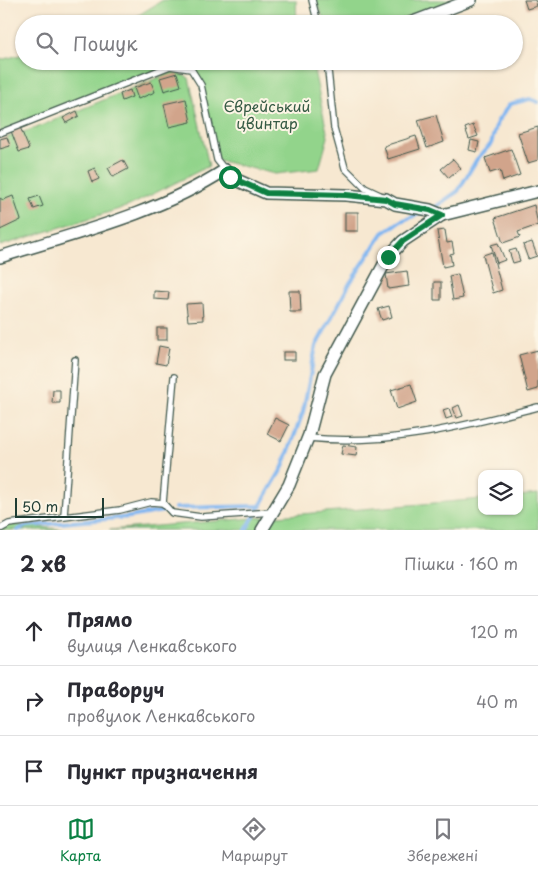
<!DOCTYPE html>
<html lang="uk">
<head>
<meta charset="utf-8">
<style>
  body { margin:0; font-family:"Playpen Sans",sans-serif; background:#f2f2f3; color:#2b2b33 }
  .controls { position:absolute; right:15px; bottom:15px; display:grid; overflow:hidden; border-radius:10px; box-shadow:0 1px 4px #0004 }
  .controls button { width:45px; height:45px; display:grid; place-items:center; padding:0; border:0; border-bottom:1px solid #e1e1e2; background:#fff; color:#2b2b33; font:25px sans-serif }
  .scale { position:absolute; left:15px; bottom:12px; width:89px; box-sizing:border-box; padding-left:5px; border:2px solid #1f3d34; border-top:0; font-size:14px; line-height:18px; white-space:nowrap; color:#1f3d34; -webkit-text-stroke:4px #fcf5e5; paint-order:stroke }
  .stop { position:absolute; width:15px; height:15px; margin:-11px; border:4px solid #0b8043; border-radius:50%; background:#fff }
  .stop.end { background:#0b8043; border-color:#fff; box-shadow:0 1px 5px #0008 }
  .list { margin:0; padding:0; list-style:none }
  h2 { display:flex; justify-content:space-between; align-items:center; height:65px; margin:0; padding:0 20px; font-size:21px }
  h2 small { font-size:16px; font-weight:400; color:#7c7c81 }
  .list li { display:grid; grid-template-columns:32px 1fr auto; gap:15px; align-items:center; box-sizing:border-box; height:70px; padding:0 20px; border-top:1px solid #e1e1e2 }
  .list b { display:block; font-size:19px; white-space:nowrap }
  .list p { margin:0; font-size:16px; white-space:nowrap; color:#7c7c81 }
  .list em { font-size:16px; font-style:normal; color:#7c7c81 }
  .icon { flex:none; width:28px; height:28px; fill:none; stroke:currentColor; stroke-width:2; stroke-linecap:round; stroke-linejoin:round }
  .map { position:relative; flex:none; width:538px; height:530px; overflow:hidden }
  .search { position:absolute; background:#fff; box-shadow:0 1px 4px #0004; left:15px; right:15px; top:15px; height:55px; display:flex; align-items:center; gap:12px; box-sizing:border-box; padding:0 18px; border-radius:28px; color:#7c7c81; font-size:19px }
  .sheet { height:275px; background:#fff }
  nav { display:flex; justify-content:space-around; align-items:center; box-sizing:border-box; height:70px; border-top:1px solid #e1e1e2; background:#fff; font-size:14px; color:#7c7c81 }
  nav a { display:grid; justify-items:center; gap:2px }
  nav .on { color:#0b8043 }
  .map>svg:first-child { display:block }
  .green { fill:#92d48b; stroke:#588860 }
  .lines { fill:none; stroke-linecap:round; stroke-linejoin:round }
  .stream { stroke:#82b7f1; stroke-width:4 }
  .building { fill:#d1a48b }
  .service-casing { stroke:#3f574c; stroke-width:8 }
  .minor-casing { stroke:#3f574c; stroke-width:14 }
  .service { stroke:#fff; stroke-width:5.5 }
  .minor { stroke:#fff; stroke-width:11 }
  .route { stroke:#0b8043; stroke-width:6 }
  .labels { text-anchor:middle; stroke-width:4; stroke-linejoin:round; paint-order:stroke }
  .park-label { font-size:15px; fill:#365b45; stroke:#fcf5e5 }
</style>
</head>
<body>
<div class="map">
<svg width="538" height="530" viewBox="0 0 538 530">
  <rect width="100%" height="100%" fill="#fcf5e5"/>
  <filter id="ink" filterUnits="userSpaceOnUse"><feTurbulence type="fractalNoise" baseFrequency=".02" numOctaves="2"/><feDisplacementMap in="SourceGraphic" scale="10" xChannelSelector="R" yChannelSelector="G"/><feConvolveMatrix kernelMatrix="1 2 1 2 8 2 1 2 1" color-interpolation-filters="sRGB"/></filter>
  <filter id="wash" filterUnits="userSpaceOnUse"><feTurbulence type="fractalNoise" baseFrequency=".0096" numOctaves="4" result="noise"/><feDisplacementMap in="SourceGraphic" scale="20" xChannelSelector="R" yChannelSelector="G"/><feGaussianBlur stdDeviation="1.12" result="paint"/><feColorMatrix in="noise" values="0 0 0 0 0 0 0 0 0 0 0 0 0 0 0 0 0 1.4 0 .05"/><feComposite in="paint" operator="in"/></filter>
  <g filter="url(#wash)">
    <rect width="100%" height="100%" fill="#f7e8d1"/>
    <!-- green -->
    <g class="green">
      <polygon points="163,0 296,0 297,24 124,24"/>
      <polygon points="315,0 452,0 389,24 326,24"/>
      <polygon points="24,54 24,61 312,61 328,137 319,169 275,174 217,160 201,85 191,69 170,66 0,133 0,60"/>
      <polygon points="174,71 189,78 209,166 129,206 0,246 0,140 38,127"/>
      <polygon points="538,494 538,530 109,530 482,499 482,511 519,511 519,496"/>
      <polygon points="9,524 69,530 0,530"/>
    </g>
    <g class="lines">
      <!-- stream -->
      <g class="stream">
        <polyline points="437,206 458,191 477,159 491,144 497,122 510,104 530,99 538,102"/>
        <polyline points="175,508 261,506"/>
        <polyline points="18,530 26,526 130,517 163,511"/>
        <polyline points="246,530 283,467 303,412 316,346 350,283 383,233 401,221 422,213"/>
      </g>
    </g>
    <g id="blocks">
      <!-- building -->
      <g class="building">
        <polygon points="524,0 535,0 537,6 527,9"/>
        <polygon points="177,73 181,86 164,91 160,78"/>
        <polygon points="151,82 155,92 138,99 134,88"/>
        <polygon points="130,90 132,97 122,101 120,94"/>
        <polygon points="186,99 191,122 169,127 164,104"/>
        <polygon points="77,111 79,116 66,123 63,118"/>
        <polygon points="436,115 444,142 427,148 418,120"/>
        <polygon points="473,125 478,136 469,139 465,128"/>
        <polygon points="20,127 29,149 19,152 11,131"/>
        <polygon points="538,127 538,160 528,163 518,133"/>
        <polygon points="416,136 420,149 388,159 384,146"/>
        <polygon points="7,137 10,146 0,149 0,139"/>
        <polygon points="471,140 479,142 477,152 469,150"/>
        <polygon points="511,149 520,175 503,181 500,170 490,173 485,158"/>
        <polygon points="453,159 461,168 449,178 441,169"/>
        <polygon points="123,160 128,169 113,177 108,168"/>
        <polygon points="95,168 99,179 92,182 88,171"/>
        <polygon points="13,196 21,220 0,230 0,198 3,200"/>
        <polygon points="39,196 43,206 34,209 30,199"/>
        <polygon points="534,205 538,225 518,232 520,237 503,243 495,218"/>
        <rect x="345" y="212" width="13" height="19"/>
        <polygon points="445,230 447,243 452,242 454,253 450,254 452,265 443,267 437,231"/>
        <polygon points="532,242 537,256 528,259 523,245"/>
        <polygon points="498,243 505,260 497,263 491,245"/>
        <polygon points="516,249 520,261 513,263 509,251"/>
        <polygon points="492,252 502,290 493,293 483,255"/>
        <polygon points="407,271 409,286 388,289 386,274"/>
        <polygon points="458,274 463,298 453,300 449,276"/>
        <rect x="434" y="282" width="7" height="18"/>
        <polygon points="154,291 169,292 168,300 154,299"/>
        <polygon points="289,291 300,291 301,312 290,312"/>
        <polygon points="202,303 203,320 188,321 186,304"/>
        <polygon points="389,306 392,317 382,320 378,309"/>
        <rect x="157" y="328" width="10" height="12"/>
        <polygon points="159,346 169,348 166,365 156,363"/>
        <polygon points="538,350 538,389 528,392 519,355"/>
        <rect x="283" y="352" width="12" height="8"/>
        <polygon points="411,384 417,402 397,409 391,390"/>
        <polygon points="53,390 60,390 60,403 52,403"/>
        <polygon points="459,405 463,416 457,418 453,408"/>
        <polygon points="449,408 452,417 446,419 443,410"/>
        <polygon points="275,418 289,425 281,441 267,434"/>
        <polygon points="343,445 357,447 356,456 341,454"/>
      </g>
    </g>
  </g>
  <g filter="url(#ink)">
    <use href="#blocks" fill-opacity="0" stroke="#3f574c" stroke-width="1"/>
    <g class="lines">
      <!-- service casing -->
      <g class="service-casing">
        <g id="service">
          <polyline points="312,0 318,24"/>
          <polyline points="327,61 334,128 345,168 365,188 380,195"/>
          <polyline points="0,133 170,66 191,69 201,85 217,160 225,170"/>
          <path d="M308 438C390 446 459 427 538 407"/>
          <polyline points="163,503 174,377"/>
          <polyline points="64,516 75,360"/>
          <polyline points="0,529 9,524 120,510 151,502 163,503 172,513 201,517 272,512"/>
        </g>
      </g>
      <!-- minor casing -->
      <g class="minor-casing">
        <g id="minor">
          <polyline points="408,24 471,0"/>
          <path d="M0 257C76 233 157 214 225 170L230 177 266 193 346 195 386 199 395 204 430 210 442 215"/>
          <polyline points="262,530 289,485 309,435 325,374 388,257 403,241 442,215 538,191"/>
        </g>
      </g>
      <!-- service -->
      <use href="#service" class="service"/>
      <!-- minor -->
      <use href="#minor" class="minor"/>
    </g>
  </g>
  <g class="lines" filter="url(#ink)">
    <!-- route -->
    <polyline class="route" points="230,177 266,193 346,195 386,199 395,204 430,210 442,215 403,241 388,257"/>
  </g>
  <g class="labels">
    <!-- park labels -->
    <g class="park-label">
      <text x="267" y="112">Єврейський<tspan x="267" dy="17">цвинтар</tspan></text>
    </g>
  </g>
</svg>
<div class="controls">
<button><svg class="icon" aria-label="layers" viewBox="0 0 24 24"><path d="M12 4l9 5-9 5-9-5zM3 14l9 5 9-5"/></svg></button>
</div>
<div class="scale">50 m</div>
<div class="stop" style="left:230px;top:177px"></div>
<div class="stop end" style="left:388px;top:257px"></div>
<div class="search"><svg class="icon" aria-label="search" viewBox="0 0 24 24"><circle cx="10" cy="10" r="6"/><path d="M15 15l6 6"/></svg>Пошук</div>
</div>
<section class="sheet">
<h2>2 хв<small>Пішки · 160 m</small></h2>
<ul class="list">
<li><svg class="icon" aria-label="ahead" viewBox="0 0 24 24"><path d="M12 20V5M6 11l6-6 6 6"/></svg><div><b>Прямо</b><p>вулиця Ленкавського</p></div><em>120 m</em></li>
<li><svg class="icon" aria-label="right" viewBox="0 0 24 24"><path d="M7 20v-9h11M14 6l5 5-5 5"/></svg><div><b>Праворуч</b><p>провулок Ленкавського</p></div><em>40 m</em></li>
<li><svg class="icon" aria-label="arrive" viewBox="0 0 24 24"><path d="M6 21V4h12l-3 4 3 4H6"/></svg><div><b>Пункт призначення</b></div></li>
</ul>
</section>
<nav>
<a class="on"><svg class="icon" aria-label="map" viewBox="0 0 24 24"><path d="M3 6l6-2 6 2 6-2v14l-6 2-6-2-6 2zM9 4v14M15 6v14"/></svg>Карта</a>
<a><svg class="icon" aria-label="directions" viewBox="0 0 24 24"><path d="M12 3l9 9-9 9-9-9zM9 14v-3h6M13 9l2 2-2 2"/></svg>Маршрут</a>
<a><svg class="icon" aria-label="saved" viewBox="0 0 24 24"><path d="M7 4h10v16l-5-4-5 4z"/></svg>Збережені</a>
</nav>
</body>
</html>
